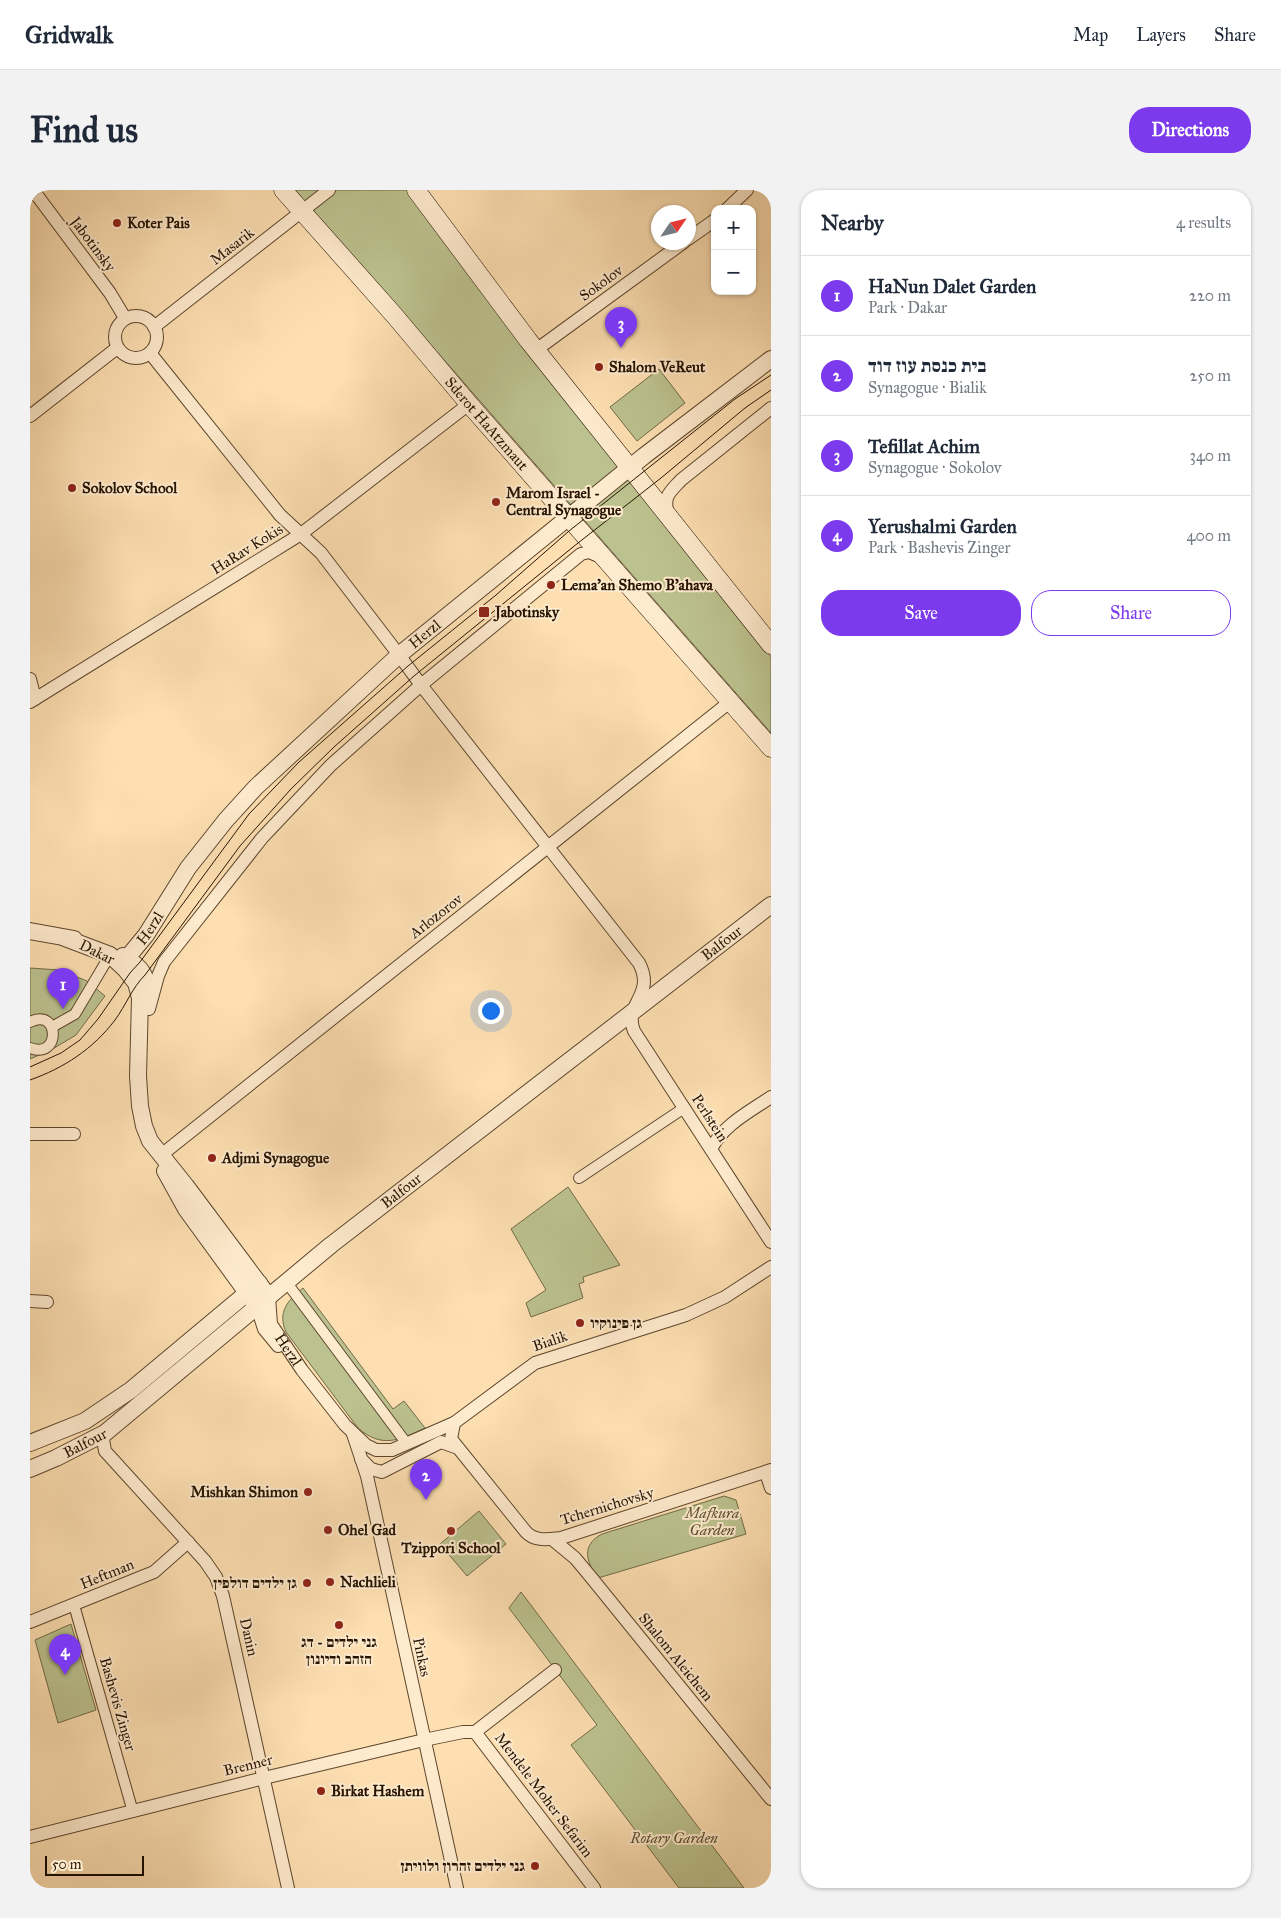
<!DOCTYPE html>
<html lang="en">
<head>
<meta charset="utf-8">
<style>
  body { margin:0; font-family:"IM FELL Great Primer","Frank Ruhl Libre",serif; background:#f2f2f3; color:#1f2937 }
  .controls { position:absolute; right:15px; top:15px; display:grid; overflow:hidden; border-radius:10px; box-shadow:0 1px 4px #0004 }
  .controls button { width:45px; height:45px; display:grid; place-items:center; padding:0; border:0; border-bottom:1px solid #e0e1e3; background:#fff; color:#1f2937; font:25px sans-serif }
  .compass { position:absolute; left:621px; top:15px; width:45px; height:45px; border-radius:50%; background:#fff; box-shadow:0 1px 4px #0004; rotate:55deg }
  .scale { position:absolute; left:15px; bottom:12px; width:99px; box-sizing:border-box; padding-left:5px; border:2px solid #261300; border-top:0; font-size:14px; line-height:18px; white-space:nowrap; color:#261300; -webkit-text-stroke:4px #feeacd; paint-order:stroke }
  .you { position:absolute; left:460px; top:820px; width:18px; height:18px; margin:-12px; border:4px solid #fff; border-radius:50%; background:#1a73e8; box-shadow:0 0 0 8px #1a73e833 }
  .badge { display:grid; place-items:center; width:32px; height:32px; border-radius:50%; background:#7c3aed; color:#fff; font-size:16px; font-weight:700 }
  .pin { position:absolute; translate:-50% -41px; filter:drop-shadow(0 1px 2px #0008) }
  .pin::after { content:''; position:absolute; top:26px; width:18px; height:15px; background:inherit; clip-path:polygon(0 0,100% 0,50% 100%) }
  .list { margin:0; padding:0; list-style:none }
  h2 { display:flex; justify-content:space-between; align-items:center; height:65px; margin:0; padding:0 20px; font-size:21px }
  h2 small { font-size:16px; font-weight:400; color:#747a83 }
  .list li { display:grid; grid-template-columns:32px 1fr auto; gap:15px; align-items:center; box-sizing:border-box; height:80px; padding:0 20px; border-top:1px solid #e0e1e3 }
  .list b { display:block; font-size:19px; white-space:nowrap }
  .list p { margin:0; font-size:16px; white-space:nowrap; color:#747a83 }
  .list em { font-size:16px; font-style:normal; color:#747a83 }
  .actions { display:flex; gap:10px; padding:15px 20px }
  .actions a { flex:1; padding:11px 0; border:1px solid #7c3aed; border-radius:20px; text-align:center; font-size:18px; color:#7c3aed }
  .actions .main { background:#7c3aed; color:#fff }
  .map { position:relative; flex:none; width:741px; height:1698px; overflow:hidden; border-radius:20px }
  header { display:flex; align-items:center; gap:30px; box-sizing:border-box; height:70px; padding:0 25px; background:#fff; border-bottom:1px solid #e0e1e3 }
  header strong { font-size:24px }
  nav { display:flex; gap:28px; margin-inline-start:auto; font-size:18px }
  .intro { display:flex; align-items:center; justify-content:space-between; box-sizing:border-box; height:120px; padding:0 30px }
  h1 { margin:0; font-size:35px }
  .button { padding:12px 22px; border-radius:20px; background:#7c3aed; color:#fff; font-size:18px; font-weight:700 }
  main { display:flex; gap:30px; padding:0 30px }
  aside { flex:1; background:#fff; border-radius:20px; box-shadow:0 1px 4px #0004 }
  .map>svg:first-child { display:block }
  .green { fill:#bcc28f; stroke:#716a48 }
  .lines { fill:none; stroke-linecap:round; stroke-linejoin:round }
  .pedestrian-casing { stroke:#5c462c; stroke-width:12 }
  .minor-casing { stroke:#5c462c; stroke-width:14 }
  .tertiary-casing { stroke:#5c462c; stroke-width:18 }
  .secondary-casing { stroke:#261300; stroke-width:19 }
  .pedestrian { stroke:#feeacd; stroke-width:10 }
  .minor { stroke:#feeacd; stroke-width:12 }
  .tertiary { stroke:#feeacd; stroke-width:16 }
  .secondary { stroke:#feeacd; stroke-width:18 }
  .tram { stroke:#261300; stroke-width:1 }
  .poi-dot { fill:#8f2418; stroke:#feeacd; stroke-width:2 }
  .labels { text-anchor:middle; stroke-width:4; stroke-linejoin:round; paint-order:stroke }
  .poi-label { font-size:15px; font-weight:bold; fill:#261300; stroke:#feeacd; text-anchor:start }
  .street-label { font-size:15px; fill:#261300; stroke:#feeacd }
  .park-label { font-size:15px; font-style:italic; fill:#5a5032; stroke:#feeacd }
</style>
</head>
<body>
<header>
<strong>Gridwalk</strong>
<nav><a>Map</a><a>Layers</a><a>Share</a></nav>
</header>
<div class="intro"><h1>Find us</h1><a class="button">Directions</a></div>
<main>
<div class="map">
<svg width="741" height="1698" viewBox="0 0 741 1698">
  <rect width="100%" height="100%" fill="#fddfb2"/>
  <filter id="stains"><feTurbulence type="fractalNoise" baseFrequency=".004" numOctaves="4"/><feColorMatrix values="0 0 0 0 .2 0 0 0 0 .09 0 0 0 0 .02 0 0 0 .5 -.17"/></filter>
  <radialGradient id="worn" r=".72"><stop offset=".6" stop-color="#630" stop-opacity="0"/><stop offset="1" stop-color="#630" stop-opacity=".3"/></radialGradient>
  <!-- green -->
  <g class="green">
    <polygon points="265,0 377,0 503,166 741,467 741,543"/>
    <polygon points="629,179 655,213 607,251 580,217"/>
    <polygon points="0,778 29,780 57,791 75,806 46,845 21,860 0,869"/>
    <polygon points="538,997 590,1075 553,1087 554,1092 549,1094 553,1108 501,1127 496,1113 516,1100 481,1039"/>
    <path d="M273 1098 363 1219 374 1211 395 1238C369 1250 352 1259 328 1238L256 1142C247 1122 258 1110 273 1098Z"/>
    <path d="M694 1306 706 1310 716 1344 568 1388C556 1372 551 1355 572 1344Z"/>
    <polygon points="449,1321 476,1354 437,1386 410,1354"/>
    <polygon points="491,1402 714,1698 649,1698 541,1555 567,1535 479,1418"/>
    <polygon points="41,1434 66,1520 28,1533 5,1450"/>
  </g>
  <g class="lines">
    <!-- pedestrian casing -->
    <g class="pedestrian-casing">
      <g id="pedestrian">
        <path d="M0 832C30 817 31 870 0 858"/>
        <polyline points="22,837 45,824 80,765"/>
        <polyline points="549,988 654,918"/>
        <polyline points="257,1093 377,1254"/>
        <polyline points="44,1415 103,1622"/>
      </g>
    </g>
    <!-- minor casing -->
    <g class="minor-casing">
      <g id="minor">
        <polyline points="3,0 80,103 95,128"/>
        <polyline points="697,19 717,0"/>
        <polyline points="658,49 685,30"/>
        <circle cx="106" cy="147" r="21"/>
        <polyline points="124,137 299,0"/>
        <polyline points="506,160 654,52"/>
        <path d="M120 163 250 325 291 363 369 465 391 495 609 773C626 805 593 814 604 841L741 1052"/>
        <polyline points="0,226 87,158"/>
        <path d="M638 325C633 306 639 303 651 290L741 218"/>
        <polyline points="0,489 5,509"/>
        <polyline points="0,512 271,344 439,214"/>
        <polyline points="119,819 128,786 134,772 232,648 301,575 391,495 551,364 559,362 571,367"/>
        <polyline points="0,944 44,944"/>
        <path d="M681 959C693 935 719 922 741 907"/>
        <polyline points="130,966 701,511"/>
        <path id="s1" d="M239 1107 241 1134 272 1180 315 1235 336 1255 346 1260H362L424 1233 505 1173 656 1125 695 1107 741 1077"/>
        <polyline points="0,1111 17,1112"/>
        <polyline points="227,1117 234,1139 248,1156"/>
        <path d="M424 1233 421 1249 496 1342C505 1352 519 1349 531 1348L741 1280"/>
        <polyline points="75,1243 73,1249 75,1261 175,1371 186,1387 193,1406 258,1698"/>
        <polyline points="323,1244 337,1286 427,1698"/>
        <polyline points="331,1269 341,1279 352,1282 411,1252 428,1258"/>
        <polyline points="736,1283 741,1298"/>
        <polyline points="522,1349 545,1368 560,1386 741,1609"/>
        <polyline points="0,1432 124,1382 158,1352"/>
        <polyline points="445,1542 564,1698"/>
        <polyline points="445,1542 525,1480"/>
        <polyline points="0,1647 234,1588 394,1550 433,1542 445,1542"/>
      </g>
    </g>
    <!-- tertiary casing -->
    <g class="tertiary-casing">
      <g id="tertiary">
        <polyline points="0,741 44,749"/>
        <polyline points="35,748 80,765 96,780 106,793 110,808 108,886 110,916 114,936 120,951 156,996 239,1107"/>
        <path d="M93 766C112 777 118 786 118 808"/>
        <path id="s2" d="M96 780 95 775 97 768 116 745 158 678 196 630 226 597 369 465 614 266 741 169"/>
        <polyline points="135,981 156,1019 223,1111"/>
        <polyline points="0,1253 55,1231 101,1200 229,1093"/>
        <path id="s3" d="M0 1279 26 1268 75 1243 301 1055 741 715"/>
      </g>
    </g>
    <!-- secondary casing -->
    <g class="secondary-casing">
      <g id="secondary">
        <path id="s4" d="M253 0 364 125 439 214 741 558"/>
        <polyline points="386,0 498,150 741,455"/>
      </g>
    </g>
    <!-- pedestrian -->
    <use href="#pedestrian" class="pedestrian"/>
    <!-- minor -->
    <use href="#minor" class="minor"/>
    <!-- tertiary -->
    <use href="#tertiary" class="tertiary"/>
    <!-- secondary -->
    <use href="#secondary" class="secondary"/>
    <!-- tram -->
    <g class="tram">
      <polyline points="0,877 31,863 50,850 68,829 100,783 110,772 219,624 269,572 378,476 466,405 539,341 705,209 741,185"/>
      <path d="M0 890C34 878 63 859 85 830 96 815 102 798 115 785L210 656 261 599 304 557 384 486 548 353 631 288 715 218 741 200"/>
    </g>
  </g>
  <!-- markers -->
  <g class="poi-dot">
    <circle cx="87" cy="33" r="5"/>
    <circle cx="569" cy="177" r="5"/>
    <circle cx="42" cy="298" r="5"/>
    <circle cx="466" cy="312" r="5"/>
    <circle cx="521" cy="395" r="5"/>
    <rect x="448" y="416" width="12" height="12" rx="2.5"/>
    <circle cx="182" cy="968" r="5"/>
    <circle cx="550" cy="1133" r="5"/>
    <circle cx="278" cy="1302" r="5"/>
    <circle cx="298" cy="1340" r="5"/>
    <circle cx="421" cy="1341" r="5"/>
    <circle cx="300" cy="1392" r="5"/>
    <circle cx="277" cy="1393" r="5"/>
    <circle cx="309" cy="1435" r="5"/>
    <circle cx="291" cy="1601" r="5"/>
    <circle cx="505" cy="1676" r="5"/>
  </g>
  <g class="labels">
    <!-- poi labels -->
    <g class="poi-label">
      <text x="97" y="38">Koter Pais</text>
      <text x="579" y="182">Shalom VeReut</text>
      <text x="52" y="303">Sokolov School</text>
      <text x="476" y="308">Marom Israel -<tspan x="476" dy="17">Central Synagogue</tspan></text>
      <text x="531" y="400">Lema'an Shemo B'ahava</text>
      <text x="465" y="427">Jabotinsky</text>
      <text x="192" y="973">Adjmi Synagogue</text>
      <text x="560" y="1138">גן פינוקיו</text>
      <text x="268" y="1307" text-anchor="end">Mishkan Shimon</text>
      <text x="308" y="1345">Ohel Gad</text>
      <text x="421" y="1363" text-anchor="middle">Tzippori School</text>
      <text x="310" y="1397">Nachlieli</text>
      <text x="267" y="1398" text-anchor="end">גן ילדים דולפין</text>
      <text x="309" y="1457" text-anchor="middle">גני ילדים - דג<tspan x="309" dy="17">הזהב ודיונון</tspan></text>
      <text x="301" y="1606">Birkat Hashem</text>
      <text x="495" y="1681" text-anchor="end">גני ילדים זהרון ולוויתן</text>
    </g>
    <!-- street labels -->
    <g class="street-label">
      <text transform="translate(63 54) rotate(53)" y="5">Jabotinsky</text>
      <text transform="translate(202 56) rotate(-38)" y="5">Masarik</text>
      <text transform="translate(571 93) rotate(-36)" y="5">Sokolov</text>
      <text dy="5" stroke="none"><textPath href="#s4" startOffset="310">Sderot HaAtzmaut</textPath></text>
      <text transform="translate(217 359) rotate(-32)" y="5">HaRav Kokis</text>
      <text dy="5" stroke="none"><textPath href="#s2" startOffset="455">Herzl</textPath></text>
      <text transform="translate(406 726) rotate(-38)" y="5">Arlozorov</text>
      <text dy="5" stroke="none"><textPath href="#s2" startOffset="50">Herzl</textPath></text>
      <text dy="5" stroke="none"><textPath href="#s3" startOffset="871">Balfour</textPath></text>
      <text transform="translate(67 762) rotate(26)" y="5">Dakar</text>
      <text transform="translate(680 928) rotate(57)" y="5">Perlstein</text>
      <text dy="5" stroke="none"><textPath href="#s3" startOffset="466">Balfour</textPath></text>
      <text transform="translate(520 1151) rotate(-19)" y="5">Bialik</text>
      <text dy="5" stroke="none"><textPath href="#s1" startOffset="58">Herzl</textPath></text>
      <text dy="5" stroke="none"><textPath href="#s3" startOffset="61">Balfour</textPath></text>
      <text transform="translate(577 1316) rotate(-17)" y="5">Tchernichovsky</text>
      <text transform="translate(77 1384) rotate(-22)" y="5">Heftman</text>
      <text transform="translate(219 1447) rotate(77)" y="5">Danin</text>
      <text transform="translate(392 1467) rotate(78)" y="5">Pinkas</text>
      <text transform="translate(646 1467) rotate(51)" y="5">Shalom Aleichem</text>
      <text transform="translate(88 1514) rotate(74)" y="5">Bashevis Zinger</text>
      <text transform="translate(218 1575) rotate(-14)" y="5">Brenner</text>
      <text transform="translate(514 1605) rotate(53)" y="5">Mendele Moher Sefarim</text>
    </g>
    <!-- park labels -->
    <g class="park-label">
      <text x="682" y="1328">Mafkura<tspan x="682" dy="17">Garden</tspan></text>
      <text x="644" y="1653">Rotary Garden</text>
    </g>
  </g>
  <rect width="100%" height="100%" filter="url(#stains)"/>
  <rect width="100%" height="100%" fill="url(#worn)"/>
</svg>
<div class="controls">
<button>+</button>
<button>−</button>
</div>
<svg class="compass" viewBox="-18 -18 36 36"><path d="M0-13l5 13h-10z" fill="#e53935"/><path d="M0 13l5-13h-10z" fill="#747a83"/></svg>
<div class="scale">50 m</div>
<div class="you"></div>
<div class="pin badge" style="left:33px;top:819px">1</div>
<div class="pin badge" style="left:396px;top:1310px">2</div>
<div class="pin badge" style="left:591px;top:158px">3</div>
<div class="pin badge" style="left:35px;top:1485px">4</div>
</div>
<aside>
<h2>Nearby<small>4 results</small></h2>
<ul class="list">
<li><span class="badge">1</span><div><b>HaNun Dalet Garden</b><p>Park · Dakar</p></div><em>220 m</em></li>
<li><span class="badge">2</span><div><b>בית כנסת עוז דוד</b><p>Synagogue · Bialik</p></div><em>250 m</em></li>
<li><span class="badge">3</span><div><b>Tefillat Achim</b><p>Synagogue · Sokolov</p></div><em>340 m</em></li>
<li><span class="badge">4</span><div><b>Yerushalmi Garden</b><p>Park · Bashevis Zinger</p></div><em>400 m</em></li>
</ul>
<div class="actions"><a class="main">Save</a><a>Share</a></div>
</aside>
</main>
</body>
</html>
